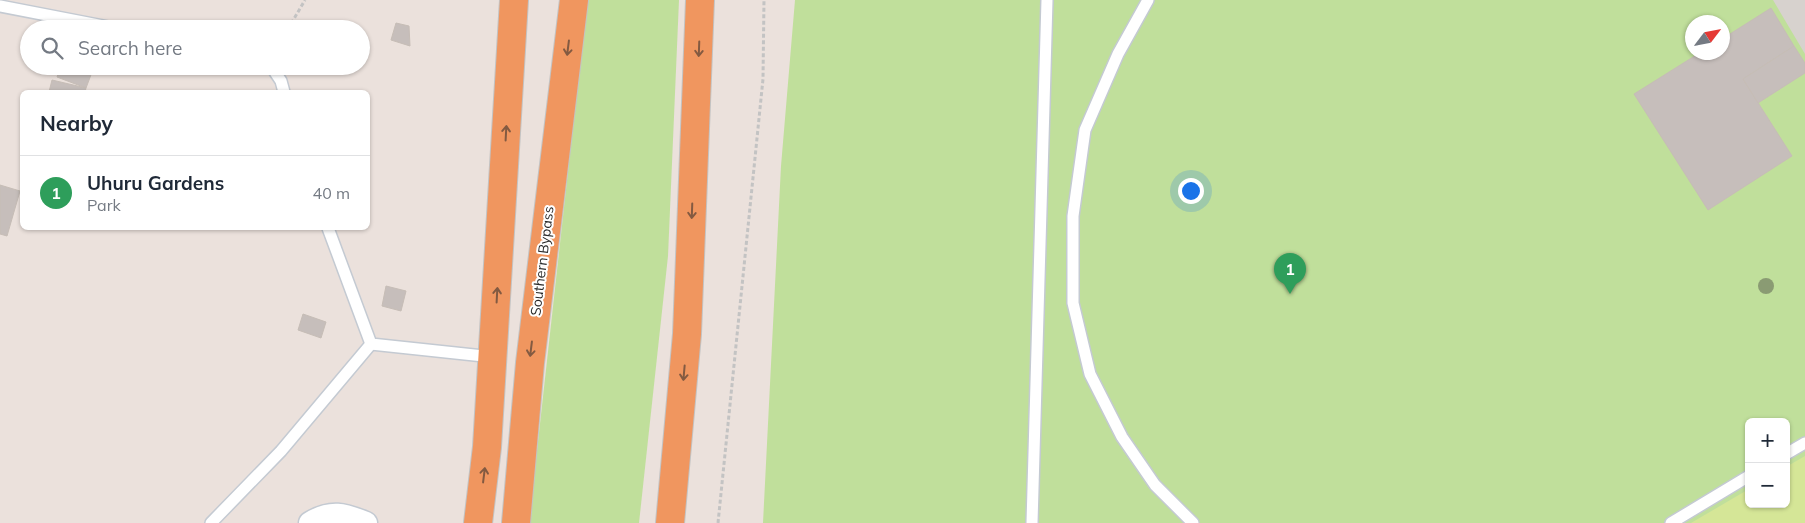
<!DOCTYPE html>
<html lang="en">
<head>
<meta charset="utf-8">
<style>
  body { margin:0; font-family:Mulish,sans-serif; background:#f2f2f3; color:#1f2937 }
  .controls { position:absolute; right:15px; bottom:15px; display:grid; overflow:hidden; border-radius:8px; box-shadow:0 1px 4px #0004 }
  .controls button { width:45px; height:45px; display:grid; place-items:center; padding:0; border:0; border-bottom:1px solid #e0e1e3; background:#fff; color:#1f2937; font:25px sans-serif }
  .compass { position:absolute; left:1685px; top:15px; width:45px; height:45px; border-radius:50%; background:#fff; box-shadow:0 1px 4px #0004; rotate:58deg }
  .you { position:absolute; left:1190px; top:190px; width:18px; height:18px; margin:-12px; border:4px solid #fff; border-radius:50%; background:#1a73e8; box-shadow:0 0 0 8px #1a73e833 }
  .badge { display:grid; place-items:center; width:32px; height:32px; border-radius:50%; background:#4388f0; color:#fff; font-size:16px; font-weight:700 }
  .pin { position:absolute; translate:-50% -41px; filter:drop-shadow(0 1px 2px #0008) }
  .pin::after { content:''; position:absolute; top:26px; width:18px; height:15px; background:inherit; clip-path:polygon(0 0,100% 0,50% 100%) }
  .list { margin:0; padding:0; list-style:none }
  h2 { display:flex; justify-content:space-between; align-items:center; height:65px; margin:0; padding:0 20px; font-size:21px }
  h2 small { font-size:16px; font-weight:400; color:#747a83 }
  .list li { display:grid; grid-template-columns:32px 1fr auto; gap:15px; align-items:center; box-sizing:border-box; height:75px; padding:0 20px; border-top:1px solid #e0e1e3 }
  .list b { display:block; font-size:19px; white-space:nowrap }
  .list p { margin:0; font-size:16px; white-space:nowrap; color:#747a83 }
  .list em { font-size:16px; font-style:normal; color:#747a83 }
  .icon { flex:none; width:28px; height:28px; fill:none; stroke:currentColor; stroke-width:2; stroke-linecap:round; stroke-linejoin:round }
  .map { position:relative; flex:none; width:1805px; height:523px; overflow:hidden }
  .search { position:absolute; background:#fff; box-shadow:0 1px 4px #0004; left:20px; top:20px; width:350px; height:55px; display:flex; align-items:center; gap:12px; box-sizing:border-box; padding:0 18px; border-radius:28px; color:#747a83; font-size:19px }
  .panel { position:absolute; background:#fff; box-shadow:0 1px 4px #0004; left:20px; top:90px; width:350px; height:140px; border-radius:8px }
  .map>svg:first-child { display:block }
  .green { fill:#c0df9b; fill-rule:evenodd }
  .pitch { fill:#d5e697 }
  .plaza { fill:#d7d2ce }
  .building { fill:#c6bebb; stroke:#c6bdb6 }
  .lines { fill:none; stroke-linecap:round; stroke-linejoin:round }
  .service-casing { stroke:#c4cad2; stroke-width:14 }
  .minor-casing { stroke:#c4cad2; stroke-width:25 }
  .trunk-casing { stroke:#c3c3c3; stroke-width:30 }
  .path { stroke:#c3c3c3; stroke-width:3; stroke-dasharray:4 2.5; stroke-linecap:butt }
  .service { stroke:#fff; stroke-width:11 }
  .minor { stroke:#fff; stroke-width:22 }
  .trunk { stroke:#f0965f; stroke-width:28 }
  .tree { fill:#8a9b73 }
  .oneway { stroke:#835a41 }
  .labels { text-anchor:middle; stroke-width:4; stroke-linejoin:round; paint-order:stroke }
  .street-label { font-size:14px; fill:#292929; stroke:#fff }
</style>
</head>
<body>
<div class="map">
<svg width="1805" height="523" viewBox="0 0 1805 523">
  <rect width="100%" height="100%" fill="#ebe1dc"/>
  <!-- green -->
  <g class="green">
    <polygon points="587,0 679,0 668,256 639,523 529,523"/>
    <path d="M795 0H1805V523H763L781 166ZM1692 22H1722V52H1692ZM1749 422H1786V504H1749Z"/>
  </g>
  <!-- pitch -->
  <polygon class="pitch" points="1805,456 1805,523 1691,523 1749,489 1749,504 1786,504 1786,467"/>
  <!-- plaza -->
  <polygon class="plaza" points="1773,0 1805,0 1805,54"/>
  <!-- building -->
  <g class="building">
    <polygon points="1771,8 1794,46 1743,79 1792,156 1708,210 1634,94 1701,52 1722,52 1722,39"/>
    <polygon points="396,23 409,26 410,46 391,40"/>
    <polygon points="1794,46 1805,63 1805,73 1758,103 1743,79"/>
    <polygon points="61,66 77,66 92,72 86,88 57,77"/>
    <polygon points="52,80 86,88 85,92 49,92"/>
    <polygon points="0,185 20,191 7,236 0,234"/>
    <polygon points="386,286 406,291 401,311 382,306"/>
    <polygon points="303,314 326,322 321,338 298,330"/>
  </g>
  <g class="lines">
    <!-- service casing -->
    <g class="service-casing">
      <g id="service">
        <polyline points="1148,0 1118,54 1085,130 1073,216 1073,303 1090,374 1122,437 1155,485 1193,523"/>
        <polyline points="0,6 119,29"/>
        <polyline points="271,66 281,81 284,92"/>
        <polyline points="328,228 371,344 493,357"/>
        <polyline points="1786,454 1805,443"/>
        <polyline points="211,523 281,451 371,344"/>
        <polyline points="1032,523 1047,0"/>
        <polyline points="1671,523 1749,476"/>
      </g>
    </g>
    <!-- minor casing -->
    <g class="minor-casing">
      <path id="minor" d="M310 523C331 510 344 514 366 523"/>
    </g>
    <!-- trunk casing -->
    <g class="trunk-casing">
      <g id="trunk">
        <polyline points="478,523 487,447 514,0"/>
        <polyline points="516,523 530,363 574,0"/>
        <polyline points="670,523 687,334 700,0"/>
      </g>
    </g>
    <!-- path -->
    <g class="path">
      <polyline points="288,29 305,0"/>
      <polyline points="718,523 763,79 764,0"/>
    </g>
    <!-- service -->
    <use href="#service" class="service"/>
    <!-- minor -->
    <use href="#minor" class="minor"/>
    <!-- trunk -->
    <use href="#trunk" class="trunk"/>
  </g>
  <!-- trees -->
  <circle class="tree" cx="1766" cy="286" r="8"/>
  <!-- one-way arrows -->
  <defs><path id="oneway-shaft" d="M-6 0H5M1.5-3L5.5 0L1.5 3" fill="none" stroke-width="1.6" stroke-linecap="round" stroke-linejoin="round" transform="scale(1.25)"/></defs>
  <g class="oneway">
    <use href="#oneway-shaft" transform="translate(568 48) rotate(97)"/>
    <use href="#oneway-shaft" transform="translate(699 49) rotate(92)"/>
    <use href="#oneway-shaft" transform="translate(506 133) rotate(-87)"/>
    <use href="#oneway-shaft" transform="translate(692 211) rotate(92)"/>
    <use href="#oneway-shaft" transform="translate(497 295) rotate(-87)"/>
    <use href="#oneway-shaft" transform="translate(531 349) rotate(97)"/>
    <use href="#oneway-shaft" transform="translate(684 373) rotate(95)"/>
    <use href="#oneway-shaft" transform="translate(484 475) rotate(-83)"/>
  </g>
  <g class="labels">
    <!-- street labels -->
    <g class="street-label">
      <text transform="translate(542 261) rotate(-83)" y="5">Southern Bypass</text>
    </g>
  </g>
</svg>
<div class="controls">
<button>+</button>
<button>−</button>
</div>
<svg class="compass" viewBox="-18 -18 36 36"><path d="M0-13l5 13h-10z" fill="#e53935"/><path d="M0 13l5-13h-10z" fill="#747a83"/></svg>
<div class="you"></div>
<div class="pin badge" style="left:1290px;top:294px;background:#2e9e5b">1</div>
<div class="search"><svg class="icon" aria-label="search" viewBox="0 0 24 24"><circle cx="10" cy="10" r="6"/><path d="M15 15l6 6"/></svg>Search here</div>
<section class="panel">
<h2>Nearby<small></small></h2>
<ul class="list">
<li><span class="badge" style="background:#2e9e5b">1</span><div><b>Uhuru Gardens</b><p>Park</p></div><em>40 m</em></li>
</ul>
</section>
</div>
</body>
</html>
